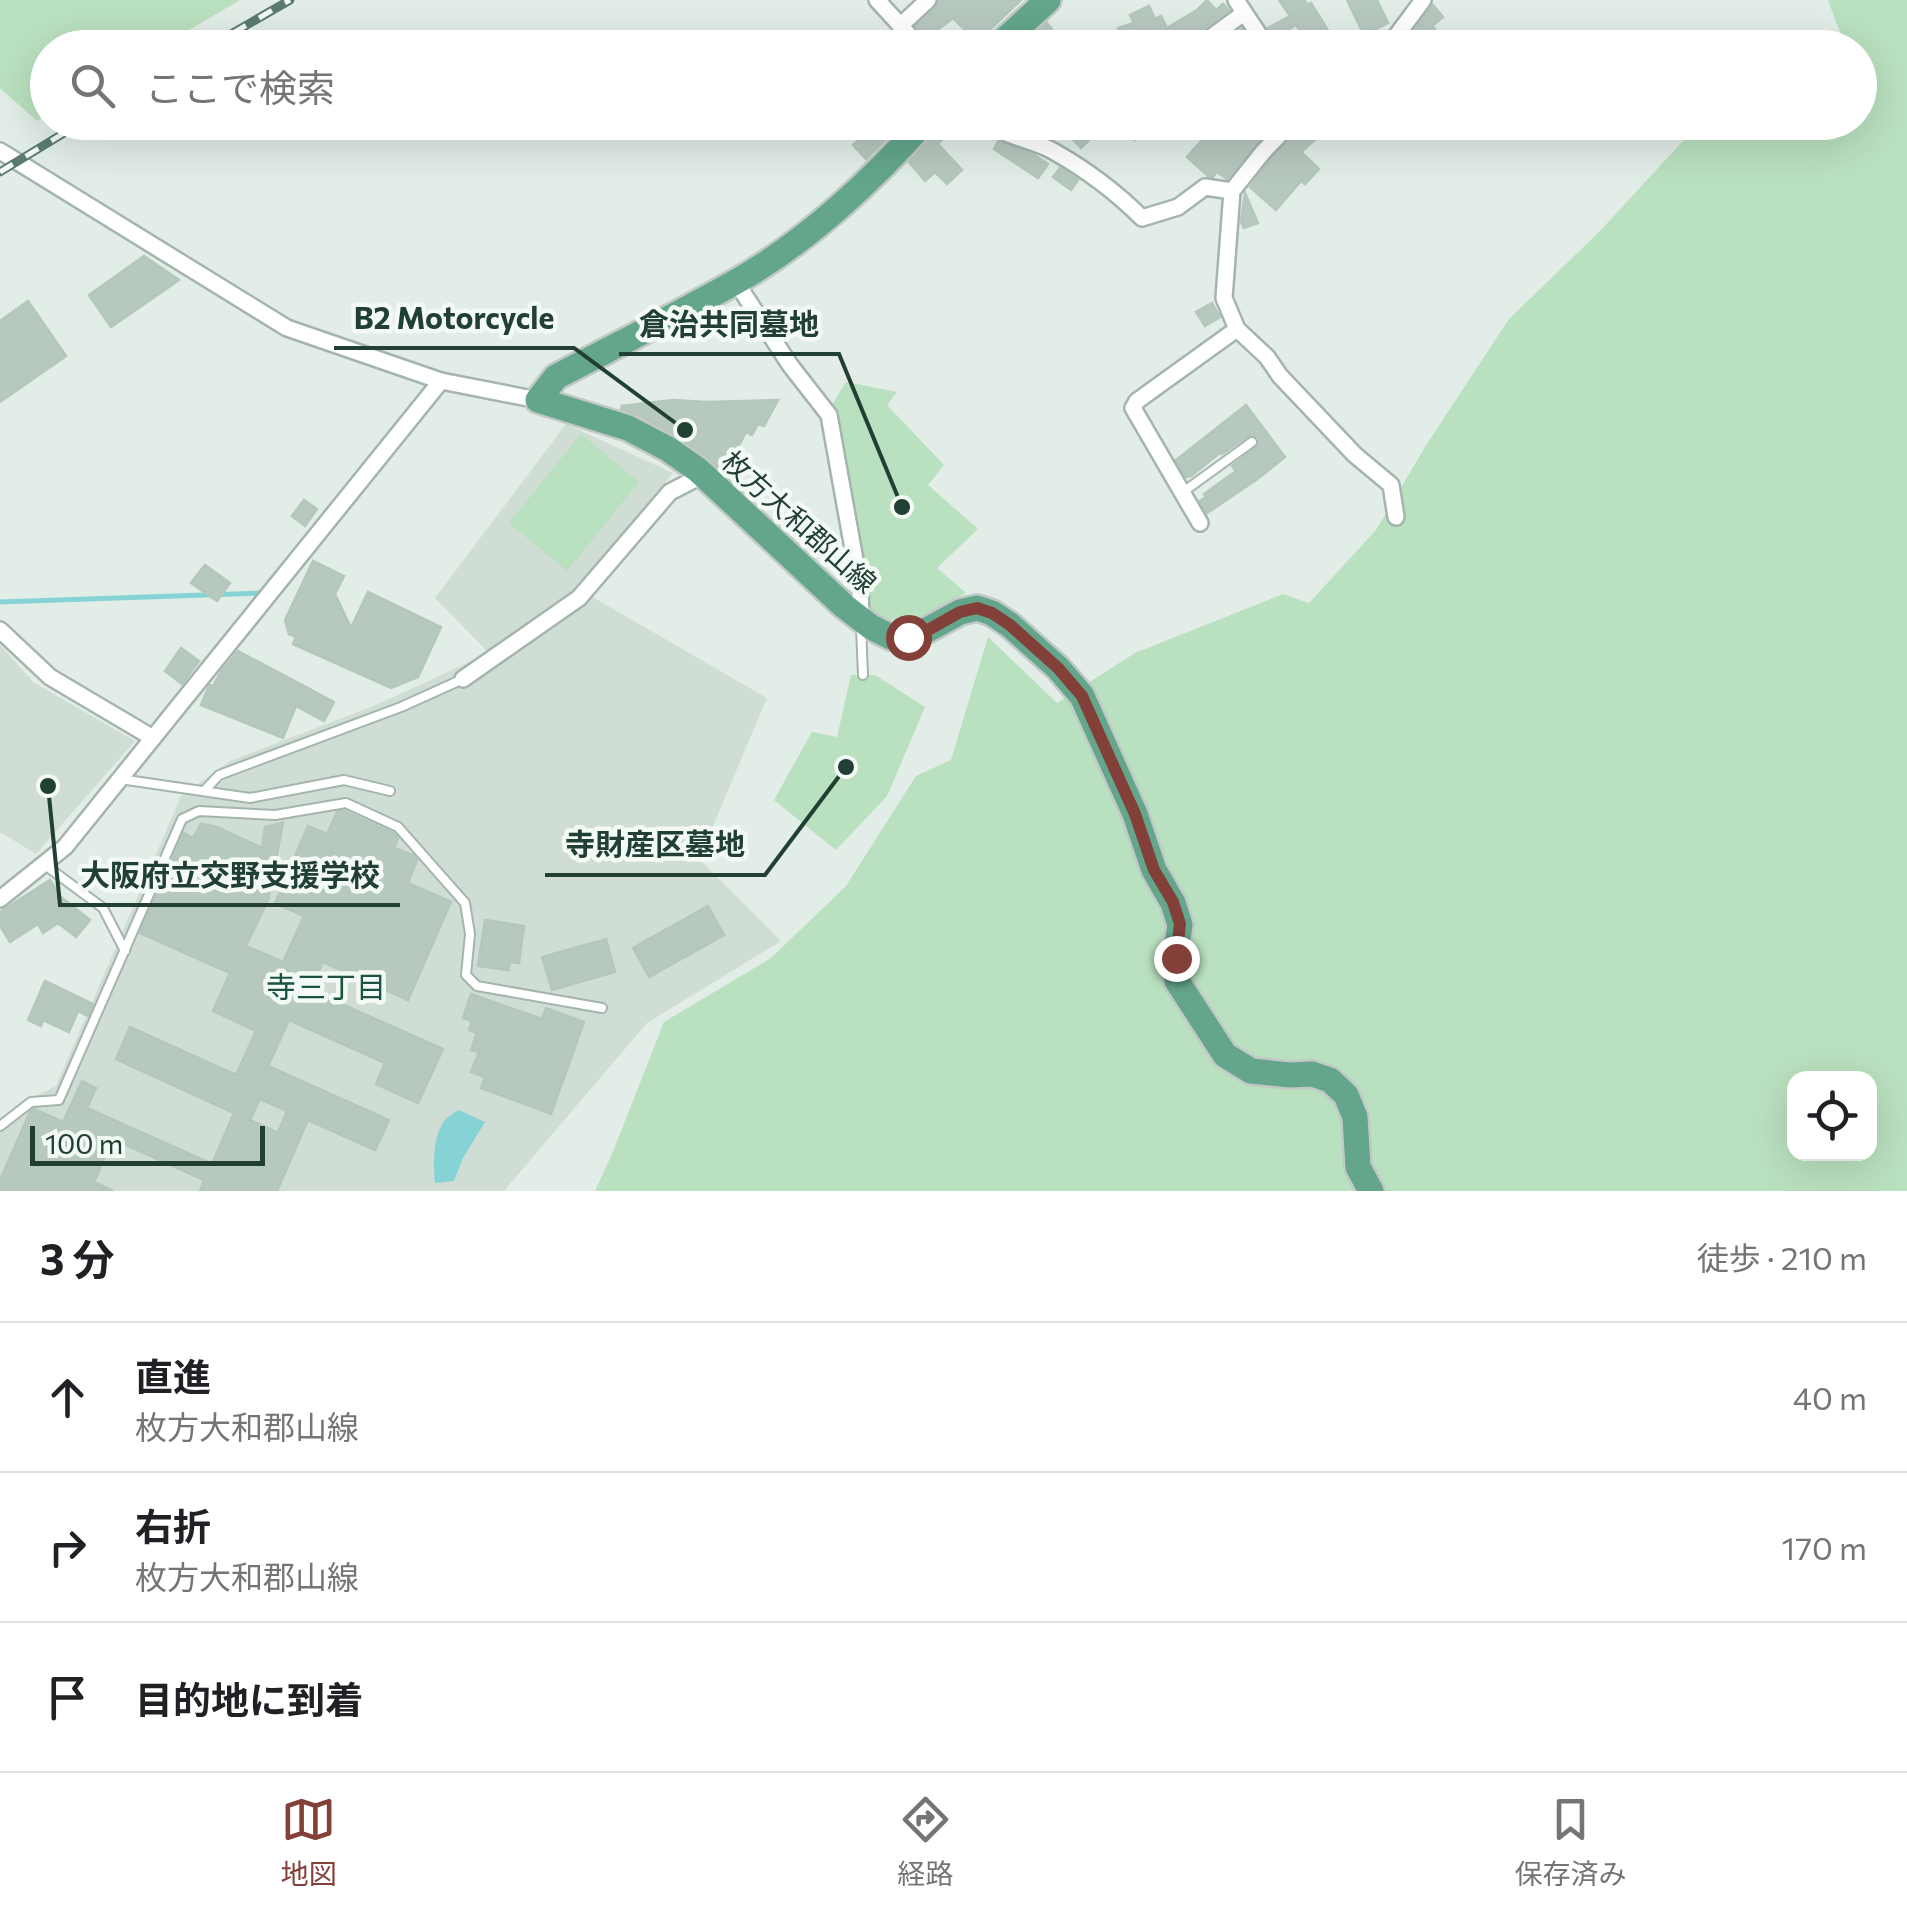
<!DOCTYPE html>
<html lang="ja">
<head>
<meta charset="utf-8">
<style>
  body { margin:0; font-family:Commissioner,"Noto Sans JP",sans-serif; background:#f6f6f6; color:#202124 }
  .controls { position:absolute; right:30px; bottom:30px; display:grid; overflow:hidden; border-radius:20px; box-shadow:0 10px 40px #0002 }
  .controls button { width:90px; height:90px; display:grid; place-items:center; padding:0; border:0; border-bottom:2px solid #e0e0e0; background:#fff; color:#202124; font:50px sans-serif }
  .scale { position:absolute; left:30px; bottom:25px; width:235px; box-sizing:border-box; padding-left:10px; border:5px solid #213f33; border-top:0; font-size:28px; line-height:35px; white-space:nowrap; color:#213f33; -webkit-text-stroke:8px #f3f9f5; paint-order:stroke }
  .stop { position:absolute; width:30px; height:30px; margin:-22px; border:8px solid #834039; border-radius:50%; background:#fff }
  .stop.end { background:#834039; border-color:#fff; box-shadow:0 2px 10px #0008 }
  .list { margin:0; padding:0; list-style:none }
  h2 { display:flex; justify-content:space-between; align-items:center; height:130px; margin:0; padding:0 40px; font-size:42px }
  h2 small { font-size:32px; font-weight:400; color:#757577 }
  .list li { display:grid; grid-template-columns:65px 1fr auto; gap:30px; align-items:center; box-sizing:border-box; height:150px; padding:0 40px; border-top:2px solid #e0e0e0 }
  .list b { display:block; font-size:38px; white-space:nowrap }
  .list p { margin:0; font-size:32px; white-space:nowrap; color:#757577 }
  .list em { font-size:32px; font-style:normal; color:#757577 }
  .icon { flex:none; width:55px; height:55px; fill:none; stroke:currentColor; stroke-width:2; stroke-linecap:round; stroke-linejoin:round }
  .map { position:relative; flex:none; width:1907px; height:1191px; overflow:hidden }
  .search { position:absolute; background:#fff; box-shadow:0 10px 40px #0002; left:30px; right:30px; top:30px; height:110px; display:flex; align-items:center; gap:25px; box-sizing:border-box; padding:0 35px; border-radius:55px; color:#757577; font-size:38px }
  .sheet { height:580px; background:#fff }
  nav { display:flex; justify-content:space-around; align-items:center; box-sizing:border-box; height:140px; border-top:2px solid #e0e0e0; background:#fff; font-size:28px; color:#757577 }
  nav a { display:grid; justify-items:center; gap:5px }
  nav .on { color:#834039 }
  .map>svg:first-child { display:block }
  .built { fill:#d0ddd5 }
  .green { fill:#b9e0bf; fill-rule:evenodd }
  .water { fill:#86d3d6 }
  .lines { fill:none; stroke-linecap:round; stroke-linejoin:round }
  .stream { stroke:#86d3d6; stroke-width:5 }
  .building { fill:#b7c8bf; stroke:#b4c7bd; stroke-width:2.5; fill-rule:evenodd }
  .lane-casing { stroke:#a4b5ad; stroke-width:12 }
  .street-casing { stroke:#a4b5ad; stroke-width:20 }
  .primary-casing { stroke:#c1c9c6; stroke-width:30 }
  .lane { stroke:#fff; stroke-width:8 }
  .street { stroke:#fff; stroke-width:15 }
  .primary { stroke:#63a68c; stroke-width:25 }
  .rail-casing { stroke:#5b7b6e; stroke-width:9 }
  .rail { stroke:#f3f9f5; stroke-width:5; stroke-dasharray:15; stroke-linecap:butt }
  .route { stroke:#834039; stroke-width:12 }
  .labels { text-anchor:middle; stroke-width:9; stroke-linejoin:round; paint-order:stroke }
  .street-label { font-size:28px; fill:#213f33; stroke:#f3f9f5 }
  .neighbourhood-label { font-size:30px; fill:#1b533f; stroke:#f3f9f5 }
  .leader { fill:none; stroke:#213f33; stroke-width:4 }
  .callout-dot { fill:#213f33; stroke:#f3f9f5; stroke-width:4 }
  .callout-label { font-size:30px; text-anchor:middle; font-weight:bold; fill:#213f33; stroke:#f3f9f5; stroke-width:9; stroke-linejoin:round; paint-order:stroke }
</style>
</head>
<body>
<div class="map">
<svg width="1907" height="1191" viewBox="0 0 1907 1191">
  <rect width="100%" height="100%" fill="#e2ede7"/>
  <!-- built -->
  <g class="built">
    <polygon points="566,424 673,473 577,588 767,698 699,859 781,941 647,1023 504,1191 0,1191 0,1119 33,1097 56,1086 181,796 230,761 376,705 489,653 435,598"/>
    <polygon points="0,645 33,682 135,741 36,854 0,832"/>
  </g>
  <!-- green -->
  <g class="green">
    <polygon points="0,0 240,0 160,47 48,48 47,114 37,121 0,88"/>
    <path d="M1828 0H1907V1191H595L612 1154 664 1022 771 958 846 886 916 776 951 760 988 637 1057 703 1135 653 1283 594 1309 603 1376 530 1425 447 1509 319 1600 231 1682 142 1712 123 1860 122V48L1827 47 1842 38ZM1794 1078H1870V1154H1794Z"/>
    <polygon points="846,382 897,392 887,405 944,465 928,485 978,529 937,568 966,593 912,626 866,612 838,419 830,408"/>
    <polygon points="581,434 639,482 567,571 509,523"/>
    <polygon points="851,675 875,675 925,707 887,796 836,850 774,800 812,732 837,737"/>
  </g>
  <!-- water -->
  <path class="water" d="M459 1110 485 1122 463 1158 454 1181 435 1183C433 1164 433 1137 444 1121 448 1116 454 1113 459 1110Z"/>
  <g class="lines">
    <!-- stream -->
    <polyline class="stream" points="0,602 265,593"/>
  </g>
  <!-- building -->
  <g class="building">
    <polygon points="939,0 1021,0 977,42 953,18 927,38 916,26 936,8"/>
    <polygon points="1207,0 1216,10 1223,4 1229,10 1197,33 1170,48 1125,48 1118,28 1134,23 1130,15 1149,6 1155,19 1161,16 1167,28 1197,10"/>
    <polygon points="1279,0 1304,0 1308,5 1311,3 1339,48 1311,48 1296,25 1275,38 1268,28 1290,16"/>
    <polygon points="1347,0 1377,0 1388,23 1364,35"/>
    <polygon points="1433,5 1443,17 1432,26 1435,29 1423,48 1414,48 1406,42"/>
    <polygon points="1047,23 1052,29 1030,48 1020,48"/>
    <polygon points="1242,29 1254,48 1216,48"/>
    <polygon points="882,122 902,122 866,159 853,145 868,130 873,135 885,126"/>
    <polygon points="1072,122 1107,122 1081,148 1064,130"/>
    <polygon points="1109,122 1140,122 1147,130 1135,140 1128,132 1122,137"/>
    <polygon points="1202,122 1240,122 1252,136 1267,122 1276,122 1227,179 1217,172 1213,177 1208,176 1187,157 1210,131"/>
    <polygon points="1303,122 1335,122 1301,152 1319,169 1305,184 1301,181 1276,210 1250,187 1271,159 1300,130"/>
    <polygon points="940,123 949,131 938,144 962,170 947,184 935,172 925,181 909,162 936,133"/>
    <polygon points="998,141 1033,154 1048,164 1038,178 994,149"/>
    <polygon points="1060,168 1078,180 1071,190 1053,177"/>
    <polygon points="1245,193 1258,223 1244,228 1241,222"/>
    <polygon points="144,256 179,280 111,327 89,295"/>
    <polygon points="28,301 66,356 0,402 0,321"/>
    <polygon points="1212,303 1220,317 1205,326 1196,312"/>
    <polygon points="673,400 705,402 778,400 764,426 758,424 752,435 746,432 733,457 736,459 726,474 707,457 677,436 636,414 621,409 622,406"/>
    <polygon points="1246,405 1285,457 1256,480 1207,513 1200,501 1206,497 1204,494 1236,471 1232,466 1257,447 1259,438 1254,435 1248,436 1222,454 1221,452 1191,476 1186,477 1176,460"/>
    <polygon points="304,500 317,509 305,526 292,516"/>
    <polygon points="313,561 344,576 335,594 351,628 368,592 441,627 418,677 391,688 293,644 296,637 289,634 285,620"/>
    <polygon points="205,565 230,583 217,601 191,583"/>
    <polygon points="181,648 199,661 182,684 165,671"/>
    <polygon points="238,651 334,702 324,721 296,706 283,738 201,705 208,688 210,685 213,686 221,672"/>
    <path d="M344 811 393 833 398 838 394 848 413 855 417 860 408 883 451 902 408 1000 323 962 310 990 443 1049 418 1103 376 1084 385 1063 289 1020 268 1066 389 1120 375 1150 308 1120 277 1191H200L204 1180 113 1139 94 1182 113 1191H0V1180L30 1112 34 1109 63 1122 82 1081 96 1088 87 1108 212 1164 234 1113 116 1059 130 1027 236 1075 256 1031 213 1011 230 973 140 933 184 833 193 838 201 824 217 827 262 848 265 827 283 823 268 900 246 946 283 962 304 916 275 903 308 826 327 834 337 812ZM260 1099 287 1111 278 1133 250 1120Z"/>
    <polygon points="50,880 61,897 90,920 76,937 58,923 43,933 38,924 10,942 0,926 0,912"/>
    <polygon points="708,906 724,935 649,977 633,948"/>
    <polygon points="485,920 524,926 519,963 510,962 508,970 478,966"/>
    <polygon points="606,939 615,972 552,990 542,957"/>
    <polygon points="45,981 93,1004 88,1016 78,1011 69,1032 43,1020 41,1026 28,1020"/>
    <polygon points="471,994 542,1019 546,1008 584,1022 551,1114 481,1088 485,1077 471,1072 479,1052 471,1050 477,1033 469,1030 472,1021 463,1018"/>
  </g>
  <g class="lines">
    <!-- lane casing -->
    <g class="lane-casing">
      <g id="lane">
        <polyline points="1183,492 1252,442"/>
        <polyline points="861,628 863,675"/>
        <polyline points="120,779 250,798 344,780 390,791"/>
        <polyline points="204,791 219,775 401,707 463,679"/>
        <polyline points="45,865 103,908 125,951"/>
        <polyline points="0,1126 31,1102 59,1100 182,819 199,811 275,815 346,803 398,827 465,903 470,934 466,975 477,986 602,1008"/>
      </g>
    </g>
    <!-- street casing -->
    <g class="street-casing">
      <g id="street">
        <polyline points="877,0 921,48"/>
        <polyline points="1236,0 1268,48"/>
        <polyline points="900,26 928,0"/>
        <polyline points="1196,48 1244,13"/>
        <polyline points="1383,48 1397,35 1423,0"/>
        <path d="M988 122C1007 138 1032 139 1053 151 1085 169 1116 192 1142 218L1178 207 1205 187 1232 191"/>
        <polyline points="1292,122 1263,152 1232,191 1224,298 1237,329 1267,357 1280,376 1355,455 1391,485 1396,517"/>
        <polyline points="0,151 287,328 441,381 538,400"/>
        <polyline points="736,282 790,365 829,415 860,588 861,619"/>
        <polyline points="1200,523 1133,408 1137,401 1237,329"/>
        <polyline points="0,630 50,677 153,738"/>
        <polyline points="463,679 579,598 670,492 703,475"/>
        <polyline points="0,899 65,847 441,381"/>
      </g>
    </g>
    <!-- primary casing -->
    <g class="primary-casing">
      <g id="primary">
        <polyline points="996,48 1048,0"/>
        <path d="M924 122C873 180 806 242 739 280 679 314 617 345 556 377L538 400 628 428 668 449 698 470 844 606 871 627 891 637H908L927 630 960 612 977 608 992 613 1010 625 1058 668 1082 696 1135 814 1154 870 1173 903 1180 925 1175 958 1177 981 1225 1055 1251 1071 1290 1075 1312 1074 1330 1080 1346 1095 1355 1117 1358 1167 1371 1191"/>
      </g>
    </g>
    <!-- lane -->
    <use href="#lane" class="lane"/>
    <!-- street -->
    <use href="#street" class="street"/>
    <!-- primary -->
    <use href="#primary" class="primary"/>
    <!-- rail casing -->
    <g class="rail-casing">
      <g id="rail">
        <polyline points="207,48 290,0"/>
        <polyline points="0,172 82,122"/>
      </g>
    </g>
    <!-- rail -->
    <use href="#rail" class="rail"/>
  </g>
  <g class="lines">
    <!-- route -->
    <polyline class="route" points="908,637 928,630 960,612 977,608 992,613 1010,625 1058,668 1082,696 1135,814 1154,870 1173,902 1180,924 1176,958"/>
  </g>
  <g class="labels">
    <!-- street labels -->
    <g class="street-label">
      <text transform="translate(799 522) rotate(42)" y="10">枚方大和郡山線</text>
    </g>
    <!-- neighbourhood labels -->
    <g class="neighbourhood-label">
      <text x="326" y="998">寺三丁目</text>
    </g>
  </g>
  <!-- callouts -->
  <path class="leader" d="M685 430L574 348H334M902 507L839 354H619M846 767L765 875H545M48 786L60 905H400"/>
  <g class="callout-dot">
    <circle cx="685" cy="430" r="10"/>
    <circle cx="902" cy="507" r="10"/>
    <circle cx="846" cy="767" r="10"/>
    <circle cx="48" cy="786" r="10"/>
  </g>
  <g class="callout-label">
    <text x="454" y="329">B2 Motorcycle</text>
    <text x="729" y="335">倉治共同墓地</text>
    <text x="655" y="855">寺財産区墓地</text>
    <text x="230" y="886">大阪府立交野支援学校</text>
  </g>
</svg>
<div class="controls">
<button><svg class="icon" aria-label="locate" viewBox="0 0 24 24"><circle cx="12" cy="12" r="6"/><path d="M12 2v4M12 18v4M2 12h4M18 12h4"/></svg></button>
</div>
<div class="scale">100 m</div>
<div class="stop" style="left:908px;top:637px"></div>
<div class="stop end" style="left:1176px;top:958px"></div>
<div class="search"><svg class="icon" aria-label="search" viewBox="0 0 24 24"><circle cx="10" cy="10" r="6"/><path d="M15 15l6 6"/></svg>ここで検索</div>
</div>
<section class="sheet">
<h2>3 分<small>徒歩 · 210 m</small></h2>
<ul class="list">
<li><svg class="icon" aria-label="ahead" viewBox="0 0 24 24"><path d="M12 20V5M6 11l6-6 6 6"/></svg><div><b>直進</b><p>枚方大和郡山線</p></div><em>40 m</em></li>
<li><svg class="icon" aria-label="right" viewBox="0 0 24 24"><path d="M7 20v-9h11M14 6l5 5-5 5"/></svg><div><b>右折</b><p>枚方大和郡山線</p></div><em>170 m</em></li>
<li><svg class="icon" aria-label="arrive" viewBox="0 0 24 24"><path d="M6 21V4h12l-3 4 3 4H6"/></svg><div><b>目的地に到着</b></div></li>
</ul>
</section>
<nav>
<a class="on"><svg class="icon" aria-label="map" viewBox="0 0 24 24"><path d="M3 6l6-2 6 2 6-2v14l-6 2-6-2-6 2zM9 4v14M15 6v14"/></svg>地図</a>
<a><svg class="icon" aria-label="directions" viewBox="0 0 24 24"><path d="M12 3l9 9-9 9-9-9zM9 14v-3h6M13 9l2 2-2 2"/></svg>経路</a>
<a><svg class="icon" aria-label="saved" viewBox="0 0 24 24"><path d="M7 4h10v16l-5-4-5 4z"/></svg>保存済み</a>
</nav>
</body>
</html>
